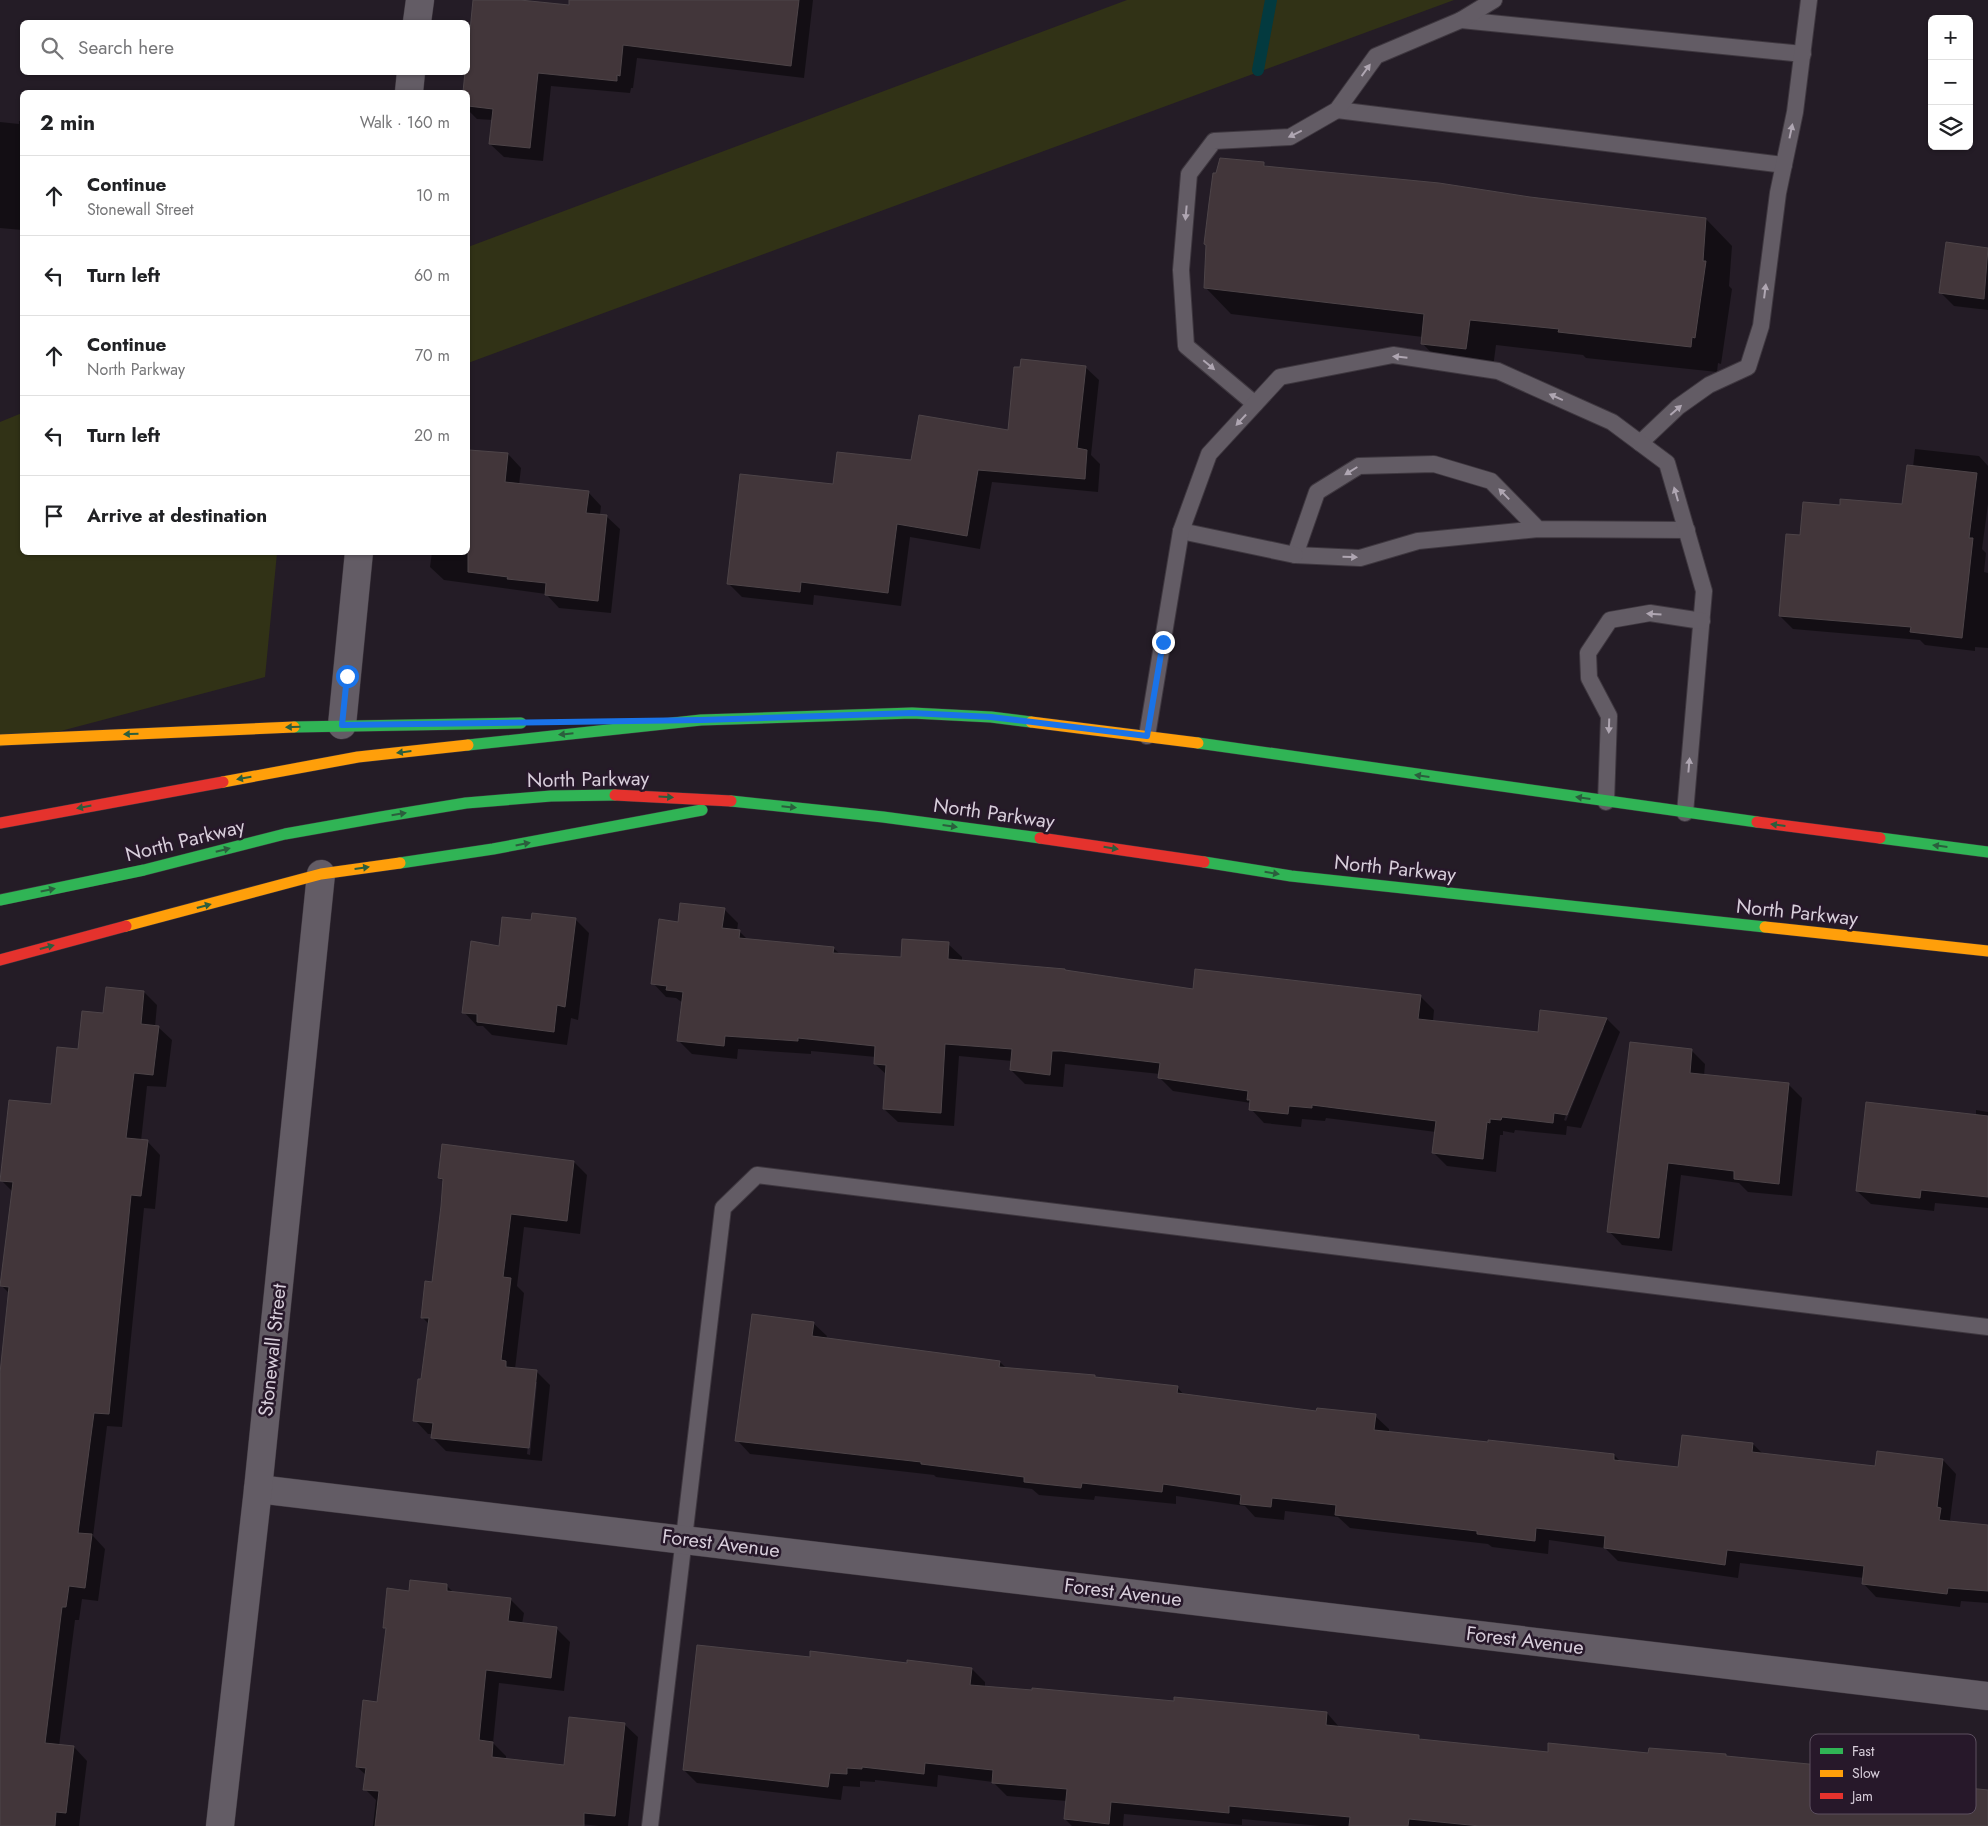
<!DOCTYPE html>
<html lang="en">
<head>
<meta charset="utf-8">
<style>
  body { margin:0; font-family:Jost,sans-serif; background:#f6f6f6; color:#202124 }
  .controls { position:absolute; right:15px; top:15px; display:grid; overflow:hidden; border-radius:8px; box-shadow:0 1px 4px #0004 }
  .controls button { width:45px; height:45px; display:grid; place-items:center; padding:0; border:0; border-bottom:1px solid #e0e0e0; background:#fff; color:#202124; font:25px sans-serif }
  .stop { position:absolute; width:15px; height:15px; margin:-11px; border:4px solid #1a73e8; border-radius:50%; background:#fff }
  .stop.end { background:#1a73e8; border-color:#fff; box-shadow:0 1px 5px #0008 }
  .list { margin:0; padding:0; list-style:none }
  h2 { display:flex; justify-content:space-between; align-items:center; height:65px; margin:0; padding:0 20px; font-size:21px }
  h2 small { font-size:16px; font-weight:400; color:#757577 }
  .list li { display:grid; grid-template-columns:32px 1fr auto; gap:15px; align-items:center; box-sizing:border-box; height:80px; padding:0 20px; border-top:1px solid #e0e0e0 }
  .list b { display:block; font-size:19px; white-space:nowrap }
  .list p { margin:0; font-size:16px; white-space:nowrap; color:#757577 }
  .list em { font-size:16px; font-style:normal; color:#757577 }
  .icon { flex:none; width:28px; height:28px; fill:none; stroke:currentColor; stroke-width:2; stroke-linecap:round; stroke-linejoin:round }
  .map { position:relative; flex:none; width:1988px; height:1826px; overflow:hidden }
  .search { position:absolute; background:#fff; box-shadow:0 1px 4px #0004; left:20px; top:20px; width:450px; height:55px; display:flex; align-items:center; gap:12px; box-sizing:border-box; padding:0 18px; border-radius:8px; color:#757577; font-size:19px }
  .panel { position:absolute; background:#fff; box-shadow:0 1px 4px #0004; left:20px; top:90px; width:450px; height:465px; border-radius:8px }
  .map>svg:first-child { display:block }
  .green { fill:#313216 }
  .shadow { fill:#0007; fill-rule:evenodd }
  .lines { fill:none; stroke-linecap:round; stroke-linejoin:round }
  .stream { stroke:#033a3f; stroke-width:12 }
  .building { fill:#42363a; stroke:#4d4448 }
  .lane-casing { stroke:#3e373f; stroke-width:18 }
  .street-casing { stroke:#3e373f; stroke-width:29 }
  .fast-casing { stroke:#3e373f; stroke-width:12 }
  .slow-casing { stroke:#3e373f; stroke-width:12 }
  .jam-casing { stroke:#3e373f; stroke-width:12 }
  .lane { stroke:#635c65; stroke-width:16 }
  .street { stroke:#635c65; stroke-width:28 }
  .fast { stroke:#30b455; stroke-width:11 }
  .slow { stroke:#ff9f0a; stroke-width:11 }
  .jam { stroke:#e5322d; stroke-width:11 }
  .oneway { fill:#afa6b2 }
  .oneway2 { fill:#2b5e3d }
  .route { stroke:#1a73e8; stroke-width:6 }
  .labels { text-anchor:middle; stroke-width:5; stroke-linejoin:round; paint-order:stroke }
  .street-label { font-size:20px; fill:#d8cedb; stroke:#27182a }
  .key { fill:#27182a; stroke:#5c4f5f; stroke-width:1 }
  .key-label { font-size:14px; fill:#d8cedb }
</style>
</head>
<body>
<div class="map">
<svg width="1988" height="1826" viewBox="0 0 1988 1826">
  <rect width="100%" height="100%" fill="#241c26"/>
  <!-- green -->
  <g class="green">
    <polygon points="1127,0 1454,0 468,363 468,247"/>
    <polygon points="22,413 22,552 277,553 265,677 0,747 0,422"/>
  </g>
  <!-- shadow -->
  <g class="shadow">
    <polygon points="474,0 508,0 570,6 571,0 813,0 804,78 637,58 633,88 631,88 630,93 551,86 543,161 504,157 490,144 493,120 477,119 468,110 468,92 464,92"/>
    <polygon points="19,121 22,121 22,230 0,228 0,122 19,124"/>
    <polygon points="1264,164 1267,167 1706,219 1732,246 1729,286 1732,289 1721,364 1718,363 1717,372 1586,358 1583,355 1496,345 1492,375 1448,370 1422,343 1423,337 1231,314 1205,287"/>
    <polygon points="1947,244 1988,249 1988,310 1954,306 1941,293"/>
    <polygon points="1085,367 1099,380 1091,455 1100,464 1098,492 992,482 980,549 910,537 901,606 814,595 813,605 742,597 728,583 834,486 1009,432 1021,368"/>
    <polygon points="1915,449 1979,456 1988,466 1988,504 1982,549 1986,553 1984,572 1988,573 1988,648 1975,647 1975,651 1925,645 1920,640 1793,629 1780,616 1801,536 1841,506 1903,505 1913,467"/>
    <polygon points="468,451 508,454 521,468 519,485 588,492 601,506 600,515 606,516 620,529 611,613 559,608 546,594 444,580 430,567 432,552 468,552"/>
    <path d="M724 909 738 923 737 931 740 932 748 940 833 948 840 954 902 959 948 944 962 957V961L1194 990 1421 997 1434 1010 1433 1021 1539 1033 1541 1011 1607 1019 1620 1032 1581 1128 1567 1126 1566 1135 1515 1130 1514 1133 1503 1131V1135H1500L1496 1172 1447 1166 1434 1153 1436 1132 1326 1118 1325 1121 1302 1119 1301 1127 1264 1123 1251 1109V1103L1173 1091 1159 1077 1160 1074 1065 1064 1063 1087 1025 1084 1011 1070 1012 1061 959 1056 954 1126 898 1122 884 1109 887 1075 875 1064 876 1057 811 1051V1054L738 1049 737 1059 692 1054 678 1040 683 1003 676 998 666 997 653 983 679 923ZM1602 1028H1604L1566 1121 1564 1120Z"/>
    <polygon points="575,919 589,933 578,1020 571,1018 567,1045 492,1035 483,1026 477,1026 464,1012 500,947 532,922"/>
    <polygon points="144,992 157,1005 155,1027 158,1027 172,1040 166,1087 147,1086 141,1141 147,1141 160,1155 155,1209 144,1208 122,1427 107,1426 93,1536 105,1549 98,1601 82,1599 79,1620 75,1620 59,1746 74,1747 87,1761 79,1826 0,1826 0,1384 10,1294 1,1285 13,1192 1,1180 52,1105 79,1050 104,1014"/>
    <polygon points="1631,1043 1692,1051 1705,1064 1704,1076 1789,1085 1802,1098 1792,1196 1748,1192 1739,1183 1681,1175 1672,1251 1622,1245 1609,1231"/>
    <polygon points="1976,1110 1988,1112 1988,1208 1935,1203 1934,1211 1871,1204 1857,1191 1976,1116"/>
    <path d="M574 1162 587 1175 580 1234 524 1227 517 1286 524 1293 515 1369 537 1372 550 1385 542 1461 446 1451 432 1437 433 1434H428L415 1420 429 1324 422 1317 433 1283 444 1182 439 1178ZM535 1382H537L530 1455 527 1454Z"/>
    <polygon points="813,1323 827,1336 826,1339 1000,1362 1006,1368 1095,1376 1096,1378 1177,1387 1185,1396 1317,1413 1375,1416 1389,1429 1389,1433 1614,1455 1621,1462 1679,1469 1753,1444 1763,1454 1876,1468 1943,1460 1956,1474 1950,1520 1954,1523 1988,1527 1988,1603 1961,1601 1960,1607 1876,1597 1863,1583 1864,1578 1740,1563 1738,1578 1618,1561 1605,1548 1549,1540 1548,1554 1492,1547 1488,1544 1350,1528 1338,1517 1285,1511 1284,1520 1255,1517 1245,1506 1176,1496 1176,1504 1095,1496 1094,1500 1039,1495 1032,1489 936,1477 934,1475 750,1454 737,1440"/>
    <polygon points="447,1586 454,1593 510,1599 524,1613 522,1624 556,1628 570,1642 564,1691 499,1683 493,1743 506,1756 506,1760 565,1766 624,1724 638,1737 628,1826 600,1826 550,1821 549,1826 373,1826 376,1800 365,1789 366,1775 357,1767 378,1703 387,1630 384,1627 410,1592"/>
    <polygon points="811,1659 972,1669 985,1682 985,1687 1327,1713 1340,1728 1419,1737 1423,1741 1549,1753 1727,1757 1819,1766 1823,1770 1919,1779 1925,1784 1988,1791 1988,1826 1321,1826 1242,1819 1242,1825 1124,1814 1123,1826 1072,1826 1065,1819 1067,1801 1007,1796 993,1782 938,1775 937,1787 875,1780 875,1782 860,1781 860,1787 843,1786 841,1800 697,1783 684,1770"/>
  </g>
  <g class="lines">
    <!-- stream -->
    <polyline class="stream" points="1258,70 1271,0"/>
  </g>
  <!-- building -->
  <g class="building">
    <polygon points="473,0 520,0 569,5 569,0 799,0 791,66 623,45 620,76 617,75 617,81 538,73 530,148 489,144 493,109 468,106 468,92 463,92 465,72 468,72 468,51"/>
    <polygon points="1220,158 1264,162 1264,166 1439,183 1530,197 1706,218 1703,261 1706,261 1695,338 1692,337 1691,347 1558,332 1559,329 1470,320 1466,349 1421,344 1424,314 1204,288 1206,245 1204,244 1209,203 1213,173 1216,173"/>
    <polygon points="1946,242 1988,248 1984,299 1939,293"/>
    <polygon points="1021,359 1086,366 1077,448 1087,450 1085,479 978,470 967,536 897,524 888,593 801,582 800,592 727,584 740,474 833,484 837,452 911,460 919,415 1008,430 1014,367 1020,367"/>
    <polygon points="469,450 508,453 505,482 589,491 586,513 607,515 598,601 545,595 546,583 507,579 508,577 468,572 468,451"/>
    <polygon points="1907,465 1977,473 1969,538 1973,538 1962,638 1910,632 1911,627 1779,616 1786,534 1800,535 1803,502 1840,505 1840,499 1902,504"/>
    <polygon points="680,903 725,908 722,928 740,930 739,938 834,947 833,953 901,957 902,939 949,942 948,959 1065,969 1065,970 1193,989 1195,969 1421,995 1418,1019 1538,1032 1540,1010 1607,1018 1567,1115 1554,1113 1553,1123 1502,1117 1501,1120 1490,1119 1490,1123 1487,1122 1483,1159 1432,1153 1436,1121 1312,1105 1312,1108 1289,1106 1288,1114 1249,1110 1250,1100 1247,1100 1248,1091 1158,1078 1160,1063 1061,1051 1052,1051 1050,1075 1010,1070 1012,1049 945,1044 941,1113 883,1109 886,1065 874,1064 875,1046 798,1038 798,1041 725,1036 724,1046 677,1041 683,992 666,990 667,986 651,984 659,919 678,922"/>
    <polygon points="532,913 576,918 565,1007 557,1005 554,1032 477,1022 477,1014 462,1013 471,941 499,946 502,917 531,920"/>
    <polygon points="106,987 144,991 141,1024 159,1026 153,1075 134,1073 126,1138 148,1140 141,1196 131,1195 109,1414 94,1413 78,1533 92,1534 85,1588 69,1586 66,1607 62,1607 45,1743 74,1746 66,1813 56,1812 55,1826 0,1826 0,1373 9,1287 0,1286 13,1182 0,1181 9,1100 51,1104 57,1047 78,1049 82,1011 103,1013"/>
    <polygon points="1630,1042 1692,1049 1690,1073 1789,1083 1779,1184 1734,1179 1734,1171 1668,1163 1659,1238 1607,1232"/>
    <polygon points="1866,1102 1988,1116 1988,1197 1921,1190 1920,1198 1856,1191"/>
    <polygon points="442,1144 574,1161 567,1221 511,1214 503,1277 511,1278 501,1360 506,1361 506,1367 537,1370 529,1448 431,1438 433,1423 413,1421 418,1379 421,1379 429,1318 421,1318 425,1281 432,1282 441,1206 443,1179 438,1178"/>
    <polygon points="752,1314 814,1322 812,1336 1000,1361 999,1367 1095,1375 1095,1377 1178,1386 1177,1393 1316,1411 1317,1408 1376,1414 1374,1430 1488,1442 1488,1440 1614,1454 1614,1460 1678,1467 1682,1435 1753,1443 1752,1452 1875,1466 1877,1451 1943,1459 1937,1507 1941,1508 1939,1520 1988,1525 1988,1591 1948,1588 1947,1594 1862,1584 1864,1566 1727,1550 1725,1565 1604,1548 1605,1536 1536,1528 1535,1541 1477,1534 1477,1531 1335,1515 1336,1505 1272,1498 1271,1507 1240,1504 1241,1495 1163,1484 1162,1492 1082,1483 1081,1488 1024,1482 1024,1477 921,1464 921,1462 735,1441"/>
    <polygon points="410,1580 447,1584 447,1591 511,1598 508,1621 557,1627 551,1678 486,1670 479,1740 493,1742 492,1757 564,1765 569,1717 625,1723 615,1816 584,1813 584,1826 375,1826 379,1791 363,1790 366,1768 356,1767 363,1700 377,1702 386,1628 383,1628 387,1588 409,1591"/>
    <polygon points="697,1645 810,1657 810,1651 907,1663 907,1660 972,1668 970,1685 1032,1690 1032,1688 1174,1701 1174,1697 1327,1712 1326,1725 1419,1735 1419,1739 1548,1752 1548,1743 1648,1753 1649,1748 1726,1754 1726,1756 1819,1765 1819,1769 1920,1777 1919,1783 1988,1790 1988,1826 1480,1826 1409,1819 1408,1826 1349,1826 1350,1817 1229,1806 1229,1813 1111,1802 1109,1824 1064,1819 1067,1789 992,1783 993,1770 925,1763 924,1774 862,1767 862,1769 847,1768 847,1774 830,1773 828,1787 683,1770"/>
  </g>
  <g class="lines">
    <!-- lane casing -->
    <g class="lane-casing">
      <g id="lane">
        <polyline points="1461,20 1803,54"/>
        <polyline points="1337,110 1784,165"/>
        <polyline points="1255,404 1186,346 1181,270 1189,174 1214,141 1290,137 1337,110 1376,56 1461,20 1494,0"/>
        <polyline points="1640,443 1678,407 1709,385 1748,367 1761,326 1778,193 1795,112 1809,0"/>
        <polyline points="1538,529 1491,481 1434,464 1359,466 1317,492 1295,555 1360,558 1418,541 1538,529 1687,530"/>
        <polyline points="1181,531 1295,555"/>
        <polyline points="1147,736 1181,531 1209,454 1280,377 1393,355 1498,371 1612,422 1667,463 1704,591 1685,813"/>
        <polyline points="1606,802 1609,716 1589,678 1588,653 1610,620 1650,613 1702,621"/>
        <polyline points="650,1826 723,1208 757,1175 1988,1327"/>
      </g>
    </g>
    <!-- street casing -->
    <g class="street-casing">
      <g id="street">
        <polyline points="417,22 420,0"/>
        <polyline points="409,92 411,72"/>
        <polyline points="342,725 359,552"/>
        <polyline points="258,1489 1988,1696"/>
        <polyline points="220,1826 258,1489 321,874"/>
      </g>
    </g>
    <!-- fast casing -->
    <g class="fast-casing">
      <g id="fast">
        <polyline points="294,727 521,723"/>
        <polyline points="1198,743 1757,822"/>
        <polyline points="468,745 701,720 912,713 991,717 1031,722"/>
        <polyline points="731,801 883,817 1040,838"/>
        <polyline points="1880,838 1988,852"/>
        <polyline points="1204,862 1291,876 1765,927"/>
        <polyline points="400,863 493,849 702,810"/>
        <polyline points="0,900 144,870 285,834 381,817 466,803 551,796 615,795"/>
      </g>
    </g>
    <!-- slow casing -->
    <g class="slow-casing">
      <g id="slow">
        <polyline points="1031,722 1198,743"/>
        <polyline points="0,740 294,727"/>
        <polyline points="223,782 358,757 468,745"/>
        <polyline points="126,926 321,874 400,863"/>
        <polyline points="1765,927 1988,951"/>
      </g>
    </g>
    <!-- jam casing -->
    <g class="jam-casing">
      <g id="jam">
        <polyline points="615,795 731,801"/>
        <polyline points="1757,822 1880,838"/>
        <polyline points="0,823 223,782"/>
        <polyline points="1040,838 1204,862"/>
        <polyline points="0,960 126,926"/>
      </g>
    </g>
    <!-- lane -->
    <use href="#lane" class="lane"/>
    <!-- street -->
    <use href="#street" class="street"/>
    <!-- fast -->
    <use href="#fast" class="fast"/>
    <!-- slow -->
    <use href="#slow" class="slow"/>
    <!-- jam -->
    <use href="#jam" class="jam"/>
  </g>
  <!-- one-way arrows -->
  <defs><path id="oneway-solid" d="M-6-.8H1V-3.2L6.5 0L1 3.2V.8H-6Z" transform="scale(1.25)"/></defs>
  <g class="oneway">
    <use href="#oneway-solid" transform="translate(1366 70) rotate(-54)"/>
    <use href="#oneway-solid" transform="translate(1791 131) rotate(-78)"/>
    <use href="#oneway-solid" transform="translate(1295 134) rotate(154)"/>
    <use href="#oneway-solid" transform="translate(1186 213) rotate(95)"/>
    <use href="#oneway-solid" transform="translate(1765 291) rotate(-83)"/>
    <use href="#oneway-solid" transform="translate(1400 357) rotate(-174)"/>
    <use href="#oneway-solid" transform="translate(1209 365) rotate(40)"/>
    <use href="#oneway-solid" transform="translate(1556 397) rotate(-156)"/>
    <use href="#oneway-solid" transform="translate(1676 410) rotate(-41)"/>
    <use href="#oneway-solid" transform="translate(1241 420) rotate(133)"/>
    <use href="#oneway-solid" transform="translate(1351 471) rotate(148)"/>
    <use href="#oneway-solid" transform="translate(1504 494) rotate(-134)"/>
    <use href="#oneway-solid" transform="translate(1676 494) rotate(-106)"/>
    <use href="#oneway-solid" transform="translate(1350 557) rotate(2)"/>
    <use href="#oneway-solid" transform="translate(1654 614) rotate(-176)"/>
    <use href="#oneway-solid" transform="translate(1609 726) rotate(92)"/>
    <use href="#oneway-solid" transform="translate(1689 765) rotate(-85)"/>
  </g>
  <g class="oneway2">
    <use href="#oneway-solid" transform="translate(293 727) rotate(178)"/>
    <use href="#oneway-solid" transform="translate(131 734) rotate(178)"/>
    <use href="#oneway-solid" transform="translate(566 734) rotate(174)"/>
    <use href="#oneway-solid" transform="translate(404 752) rotate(173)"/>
    <use href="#oneway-solid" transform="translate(1422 776) rotate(-172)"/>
    <use href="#oneway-solid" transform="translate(244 778) rotate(170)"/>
    <use href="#oneway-solid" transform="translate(666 797) rotate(4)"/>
    <use href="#oneway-solid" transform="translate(1583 798) rotate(-172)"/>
    <use href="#oneway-solid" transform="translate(84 807) rotate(169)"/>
    <use href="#oneway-solid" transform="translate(789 807) rotate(6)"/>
    <use href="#oneway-solid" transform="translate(399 814) rotate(-9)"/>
    <use href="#oneway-solid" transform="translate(1778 825) rotate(-173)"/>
    <use href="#oneway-solid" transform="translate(950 826) rotate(8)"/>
    <use href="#oneway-solid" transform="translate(523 844) rotate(-11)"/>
    <use href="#oneway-solid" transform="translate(1940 846) rotate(-173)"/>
    <use href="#oneway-solid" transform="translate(1111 848) rotate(9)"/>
    <use href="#oneway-solid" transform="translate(223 850) rotate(-14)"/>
    <use href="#oneway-solid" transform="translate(362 868) rotate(-8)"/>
    <use href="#oneway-solid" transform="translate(1272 873) rotate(9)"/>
    <use href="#oneway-solid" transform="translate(48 890) rotate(-12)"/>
    <use href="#oneway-solid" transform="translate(204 906) rotate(-15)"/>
    <use href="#oneway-solid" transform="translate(47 947) rotate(-15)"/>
  </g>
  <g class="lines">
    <!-- route -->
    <polyline class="route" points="347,676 342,725 702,720 912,713 991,717 1147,736 1163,642"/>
  </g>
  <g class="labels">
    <!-- street labels -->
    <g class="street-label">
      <text transform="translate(588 779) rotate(-1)" y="7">North Parkway</text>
      <text transform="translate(994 813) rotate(8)" y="7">North Parkway</text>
      <text transform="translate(185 840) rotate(-14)" y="7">North Parkway</text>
      <text transform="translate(1395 868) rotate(6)" y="7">North Parkway</text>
      <text transform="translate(1797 912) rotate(6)" y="7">North Parkway</text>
      <text transform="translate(272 1350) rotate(-84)" y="7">Stonewall Street</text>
      <text transform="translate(721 1543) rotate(7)" y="7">Forest Avenue</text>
      <text transform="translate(1123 1592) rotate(7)" y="7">Forest Avenue</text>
      <text transform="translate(1525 1640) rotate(7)" y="7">Forest Avenue</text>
    </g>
  </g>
  <!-- legend -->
  <rect x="1810" y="1734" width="166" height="80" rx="8" class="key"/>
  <rect x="1820" y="1748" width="23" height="6" fill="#30b455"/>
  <rect x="1820" y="1770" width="23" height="7" fill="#ff9f0a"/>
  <rect x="1820" y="1793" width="23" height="6" fill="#e5322d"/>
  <g class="key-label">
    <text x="1852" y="1756">Fast</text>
    <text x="1852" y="1778">Slow</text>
    <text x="1852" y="1801">Jam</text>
  </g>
</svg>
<div class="controls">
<button>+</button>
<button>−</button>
<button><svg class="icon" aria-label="layers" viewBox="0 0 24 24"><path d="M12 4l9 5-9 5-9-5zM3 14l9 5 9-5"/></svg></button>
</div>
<div class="stop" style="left:347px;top:676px"></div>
<div class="stop end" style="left:1163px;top:642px"></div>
<div class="search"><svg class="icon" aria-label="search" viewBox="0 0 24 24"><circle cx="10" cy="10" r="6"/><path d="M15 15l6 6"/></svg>Search here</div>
<section class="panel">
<h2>2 min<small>Walk · 160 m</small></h2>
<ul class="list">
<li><svg class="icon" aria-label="ahead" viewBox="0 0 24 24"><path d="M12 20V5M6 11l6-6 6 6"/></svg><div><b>Continue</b><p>Stonewall Street</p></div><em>10 m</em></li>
<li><svg class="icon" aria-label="left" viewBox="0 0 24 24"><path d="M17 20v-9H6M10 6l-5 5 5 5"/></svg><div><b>Turn left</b></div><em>60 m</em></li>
<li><svg class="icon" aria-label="ahead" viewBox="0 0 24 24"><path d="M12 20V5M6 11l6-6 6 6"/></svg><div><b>Continue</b><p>North Parkway</p></div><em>70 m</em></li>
<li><svg class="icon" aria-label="left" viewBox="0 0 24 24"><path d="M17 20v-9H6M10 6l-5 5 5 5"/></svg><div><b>Turn left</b></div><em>20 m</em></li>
<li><svg class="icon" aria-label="arrive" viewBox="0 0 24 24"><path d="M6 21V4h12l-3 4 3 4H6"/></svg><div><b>Arrive at destination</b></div></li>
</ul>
</section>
</div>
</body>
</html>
